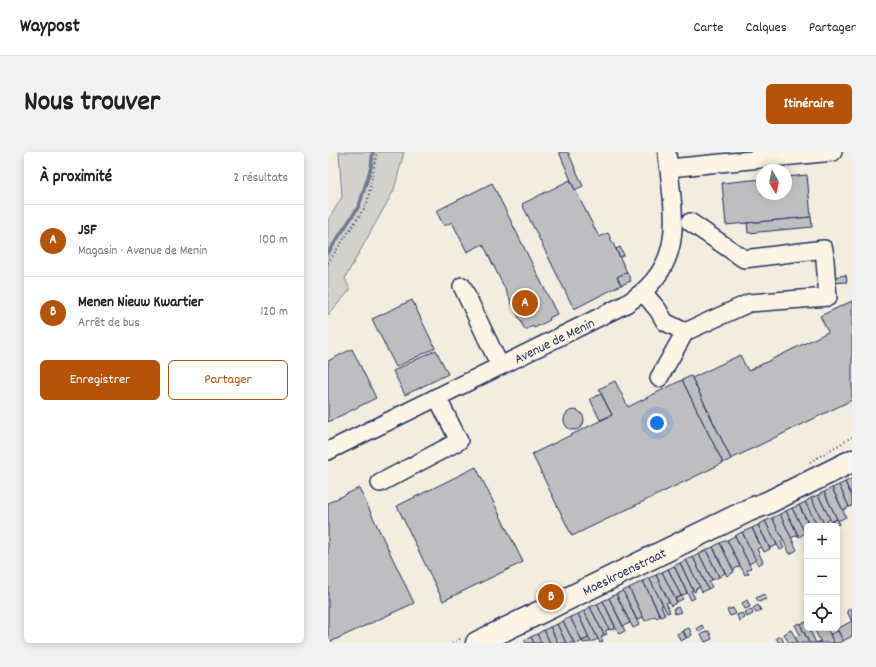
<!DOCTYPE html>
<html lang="fr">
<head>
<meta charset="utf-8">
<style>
  body { margin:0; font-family:Dekko,sans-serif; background:#f2f2f2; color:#222 }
  .controls { position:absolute; right:12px; bottom:12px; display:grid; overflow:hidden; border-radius:6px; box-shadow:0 2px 10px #0003 }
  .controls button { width:36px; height:36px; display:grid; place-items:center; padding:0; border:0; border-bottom:1px solid #e0e0e0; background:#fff; color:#222; font:20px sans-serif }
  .compass { position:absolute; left:428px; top:12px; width:36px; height:36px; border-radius:50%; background:#fff; box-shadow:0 2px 10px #0003; rotate:170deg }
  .you { position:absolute; left:329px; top:271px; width:14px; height:14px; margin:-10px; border:3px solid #fff; border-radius:50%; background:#1a73e8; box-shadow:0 0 0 6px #1a73e833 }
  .badge { display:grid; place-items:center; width:26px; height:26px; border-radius:50%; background:#b45309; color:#fff; font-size:13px; font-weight:700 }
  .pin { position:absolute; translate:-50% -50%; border:2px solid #fff; box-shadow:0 1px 4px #0006 }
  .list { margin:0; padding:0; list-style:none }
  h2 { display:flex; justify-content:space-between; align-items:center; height:52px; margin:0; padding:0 16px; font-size:17px }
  h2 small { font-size:13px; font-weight:400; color:#767676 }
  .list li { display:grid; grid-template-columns:26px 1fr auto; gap:12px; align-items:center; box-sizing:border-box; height:72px; padding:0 16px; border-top:1px solid #e0e0e0 }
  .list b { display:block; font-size:15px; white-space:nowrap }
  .list p { margin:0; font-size:13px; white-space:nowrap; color:#767676 }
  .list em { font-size:13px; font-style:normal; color:#767676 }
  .actions { display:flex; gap:8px; padding:12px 16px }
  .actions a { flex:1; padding:9px 0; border:1px solid #b45309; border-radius:6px; text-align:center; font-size:14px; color:#b45309 }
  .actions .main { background:#b45309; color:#fff }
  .icon { flex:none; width:22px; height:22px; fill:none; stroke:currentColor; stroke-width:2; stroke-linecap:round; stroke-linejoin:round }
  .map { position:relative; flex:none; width:524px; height:491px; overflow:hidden; border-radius:6px }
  header { display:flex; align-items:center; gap:24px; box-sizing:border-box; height:56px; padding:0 20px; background:#fff; border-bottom:1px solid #e0e0e0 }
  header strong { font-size:19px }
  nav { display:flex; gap:22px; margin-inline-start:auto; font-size:14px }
  .intro { display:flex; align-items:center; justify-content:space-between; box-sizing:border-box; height:96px; padding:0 24px }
  h1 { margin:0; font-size:28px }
  .button { padding:10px 18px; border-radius:6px; background:#b45309; color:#fff; font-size:14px; font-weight:700 }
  main { display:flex; gap:24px; padding:0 24px }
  aside { flex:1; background:#fff; border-radius:6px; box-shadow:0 2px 10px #0003 }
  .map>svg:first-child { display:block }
  .green { fill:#d3d1cc; stroke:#778095 }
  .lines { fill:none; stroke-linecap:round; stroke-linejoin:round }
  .stream { stroke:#707a91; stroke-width:3.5 }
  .building { fill:#bebec0; stroke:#1b2f5e }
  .minor-casing { stroke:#1b2f5e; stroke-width:20 }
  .major-casing { stroke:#1b2f5e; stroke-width:25 }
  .path { stroke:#1b2f5e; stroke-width:2; stroke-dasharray:1 3; stroke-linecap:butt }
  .minor { stroke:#fcf5e5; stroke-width:17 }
  .major { stroke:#fcf5e5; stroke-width:22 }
  .labels { text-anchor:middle; stroke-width:3; stroke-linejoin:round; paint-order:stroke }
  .street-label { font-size:14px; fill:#1b2f5e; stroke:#fcf5e5 }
</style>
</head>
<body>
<header>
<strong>Waypost</strong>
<nav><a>Carte</a><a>Calques</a><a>Partager</a></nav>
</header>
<div class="intro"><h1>Nous trouver</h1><a class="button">Itinéraire</a></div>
<main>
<aside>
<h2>À proximité<small>2 résultats</small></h2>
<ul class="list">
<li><span class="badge">A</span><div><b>JSF</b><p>Magasin · Avenue de Menin</p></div><em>100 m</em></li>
<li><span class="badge">B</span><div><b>Menen Nieuw Kwartier</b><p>Arrêt de bus</p></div><em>120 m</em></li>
</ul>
<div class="actions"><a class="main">Enregistrer</a><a>Partager</a></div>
</aside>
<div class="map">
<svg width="524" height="491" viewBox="0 0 524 491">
  <rect width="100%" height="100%" fill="#f3ede0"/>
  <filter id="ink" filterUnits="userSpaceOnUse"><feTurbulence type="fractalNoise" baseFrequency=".025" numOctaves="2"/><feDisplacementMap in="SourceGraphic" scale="8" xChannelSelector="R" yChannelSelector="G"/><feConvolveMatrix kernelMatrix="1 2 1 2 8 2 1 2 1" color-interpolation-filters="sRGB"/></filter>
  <g filter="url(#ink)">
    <!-- green -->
    <polygon class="green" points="11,0 76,0 66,38 17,126 22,138 0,163 0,68 14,45"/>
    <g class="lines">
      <!-- stream -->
      <polyline class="stream" points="0,101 31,54 43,15 45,0"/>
    </g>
    <!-- building -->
    <g class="building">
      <polygon points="231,0 240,0 255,34 247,38"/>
      <polygon points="479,23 483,65 398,73 394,31 434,27 434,42 458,42 458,25"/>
      <polygon points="242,28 271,85 280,81 299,120 289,125 293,133 246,157 194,52"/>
      <polygon points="164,31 229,162 221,166 222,168 206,176 205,174 197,178 155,92 139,100 124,70 116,74 108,59"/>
      <polygon points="483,65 484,75 420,81 419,71"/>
      <polygon points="292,95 296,103 292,105 288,97"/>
      <polygon points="299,120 303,129 293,133 289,125"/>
      <polygon points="518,123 519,130 506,131 506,125"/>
      <polygon points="84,148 107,196 68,215 44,167"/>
      <polygon points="524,149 524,248 403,307 364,226 412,203 420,219 500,180 492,164"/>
      <polygon points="24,197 48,246 0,270 0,209"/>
      <polygon points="108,198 120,222 77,243 65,219"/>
      <polygon points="363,224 403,307 395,311 354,228"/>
      <polygon points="354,228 395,311 244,384 204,302 284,263 271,237 287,229 300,255"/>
      <polygon points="273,242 284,263 272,268 262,247"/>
      <circle cx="246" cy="268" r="10"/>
      <polygon points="148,315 195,410 115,449 69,354"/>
      <polygon points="523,327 524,328 524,345 517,330"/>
      <polygon points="517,330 524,345 524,354 521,355 511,333"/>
      <polygon points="511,333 521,355 515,358 504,336"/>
      <polygon points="31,336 86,451 0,491 0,351"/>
      <polygon points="504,336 518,365 510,369 496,340"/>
      <polygon points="496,340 509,367 503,370 490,343"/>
      <polygon points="490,343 502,367 499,369 501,374 497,374 483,346"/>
      <polygon points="483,346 495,370 489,374 477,350"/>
      <polygon points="477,350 488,371 482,374 471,353"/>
      <polygon points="471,353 481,374 479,374 479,386 464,356"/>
      <polygon points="464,356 477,381 471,385 458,359"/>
      <polygon points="458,359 470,383 463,386 452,362"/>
      <polygon points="452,362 469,398 462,402 444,366"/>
      <polygon points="444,366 456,389 453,390 456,396 452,398 437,369"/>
      <polygon points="509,367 512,372 505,374 503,370"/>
      <polygon points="437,369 449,393 442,396 430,373"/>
      <polygon points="430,373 442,397 436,400 424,376"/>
      <polygon points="424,376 433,395 429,397 435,410 430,413 414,380"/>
      <polygon points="414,380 428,408 421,412 407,384"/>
      <polygon points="407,384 423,416 419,418 421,421 417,423 399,388"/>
      <polygon points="399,388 412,414 405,418 392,391"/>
      <polygon points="392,391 406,420 399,424 385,395"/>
      <polygon points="385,395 397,421 391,425 378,398"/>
      <polygon points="378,398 391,425 384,428 371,402"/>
      <polygon points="371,402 384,428 381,430 384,435 380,437 365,405"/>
      <polygon points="365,405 380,437 374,440 358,408"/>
      <polygon points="358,408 372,435 367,437 368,439 366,440 352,411"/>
      <polygon points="352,411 365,438 363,439 367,446 363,448 346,414"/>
      <polygon points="346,414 359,441 353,444 340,417"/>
      <polygon points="340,417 353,444 347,447 334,420"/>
      <polygon points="334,420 349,450 343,454 328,423"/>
      <polygon points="328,423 341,450 338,451 342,460 339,461 321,426"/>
      <polygon points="321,426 335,453 333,454 337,463 333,465 315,429"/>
      <polygon points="315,429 332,464 329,466 327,464 317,469 301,436"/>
      <polygon points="301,436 315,465 309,468 295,439"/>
      <polygon points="295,439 311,473 305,476 288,442"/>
      <polygon points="288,442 302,471 295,474 281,446"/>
      <polygon points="436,442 438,447 431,450 428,446"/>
      <polygon points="353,444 355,447 349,450 347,447"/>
      <polygon points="281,446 297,479 291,482 275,449"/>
      <polygon points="419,448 422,455 417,457 414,451"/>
      <polygon points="275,449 287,475 285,476 286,477 281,478 269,452"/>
      <polygon points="269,452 281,477 277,479 279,482 276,483 262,455"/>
      <polygon points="430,453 433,458 428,461 425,456"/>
      <polygon points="262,455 276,483 273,485 275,489 272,491 256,459"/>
      <polygon points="350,455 353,460 347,462 345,457"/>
      <polygon points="405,456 408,462 402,464 399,458"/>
      <polygon points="523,456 524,458 524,470 519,459"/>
      <polygon points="423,457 425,462 419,465 417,460"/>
      <polygon points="256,459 270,487 263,490 250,462"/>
      <polygon points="414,461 417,466 411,469 409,463"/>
      <polygon points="250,462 261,486 254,489 242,465"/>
      <polygon points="242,465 254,489 251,491 246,491 235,469"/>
      <polygon points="235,469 246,491 238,491 229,472"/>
      <polygon points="524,469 524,484 515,489 509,477"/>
      <polygon points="478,470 479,476 481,476 488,491 492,489 493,491 481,491 472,472"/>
      <polygon points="471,471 472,472 481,491 470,491 467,485 472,483 467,473"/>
      <polygon points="229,472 238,491 230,491 222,475"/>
      <polygon points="374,473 376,477 371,480 369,476"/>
      <polygon points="222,475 230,491 222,491 216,478"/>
      <polygon points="361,476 364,483 359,486 355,478"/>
      <polygon points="486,476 499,476 506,491 493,491"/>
      <polygon points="216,478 222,491 213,491 209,482"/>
      <polygon points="463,478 467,485 470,491 461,491 456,482"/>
      <polygon points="355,479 358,486 353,489 349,482"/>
      <polygon points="381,479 384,487 377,490 373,482"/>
      <polygon points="510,479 515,489 510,491 506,491 502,482"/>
      <polygon points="209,482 213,491 206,491 203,485"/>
      <polygon points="453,484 456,491 451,491 448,486"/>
      <polygon points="203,485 206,491 198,491 196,488"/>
      <polygon points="261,486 263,490 255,491 254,489"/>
    </g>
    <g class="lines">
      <!-- minor casing -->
      <g class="minor-casing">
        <g id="minor">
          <polyline points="341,16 505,0"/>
          <polyline points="134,134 172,214"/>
          <polyline points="315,140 330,158 337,170 357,180"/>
          <polyline points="331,226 357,180 421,151 500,145 496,97 416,107 362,70"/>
          <path d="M0 299 298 152C361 113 345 62 339 0"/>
          <polyline points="52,331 131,289 109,245"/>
        </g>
      </g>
      <!-- major casing -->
      <g class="major-casing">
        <polyline id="major" points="149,491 421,358 439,351 524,309"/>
      </g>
      <!-- path -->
      <g class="path">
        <polyline points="0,111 39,52 49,0"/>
        <polyline points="482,310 524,285"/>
        <polyline points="124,491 134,486"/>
      </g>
      <!-- minor -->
      <use href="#minor" class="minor"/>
      <!-- major -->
      <use href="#major" class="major"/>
    </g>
  </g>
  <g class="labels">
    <!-- street labels -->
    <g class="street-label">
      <text transform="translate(226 188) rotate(-26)" y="5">Avenue de Menin</text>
      <text transform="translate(296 419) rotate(-26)" y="5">Moeskroenstraat</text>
    </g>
  </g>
</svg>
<div class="controls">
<button>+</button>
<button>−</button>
<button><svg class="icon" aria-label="locate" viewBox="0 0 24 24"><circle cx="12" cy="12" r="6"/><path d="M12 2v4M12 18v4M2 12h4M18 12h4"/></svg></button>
</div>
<svg class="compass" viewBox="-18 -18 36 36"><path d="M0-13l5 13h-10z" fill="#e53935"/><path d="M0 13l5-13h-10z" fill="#767676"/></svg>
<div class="you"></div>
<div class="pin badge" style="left:197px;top:151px">A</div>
<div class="pin badge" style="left:223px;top:445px">B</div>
</div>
</main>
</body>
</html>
